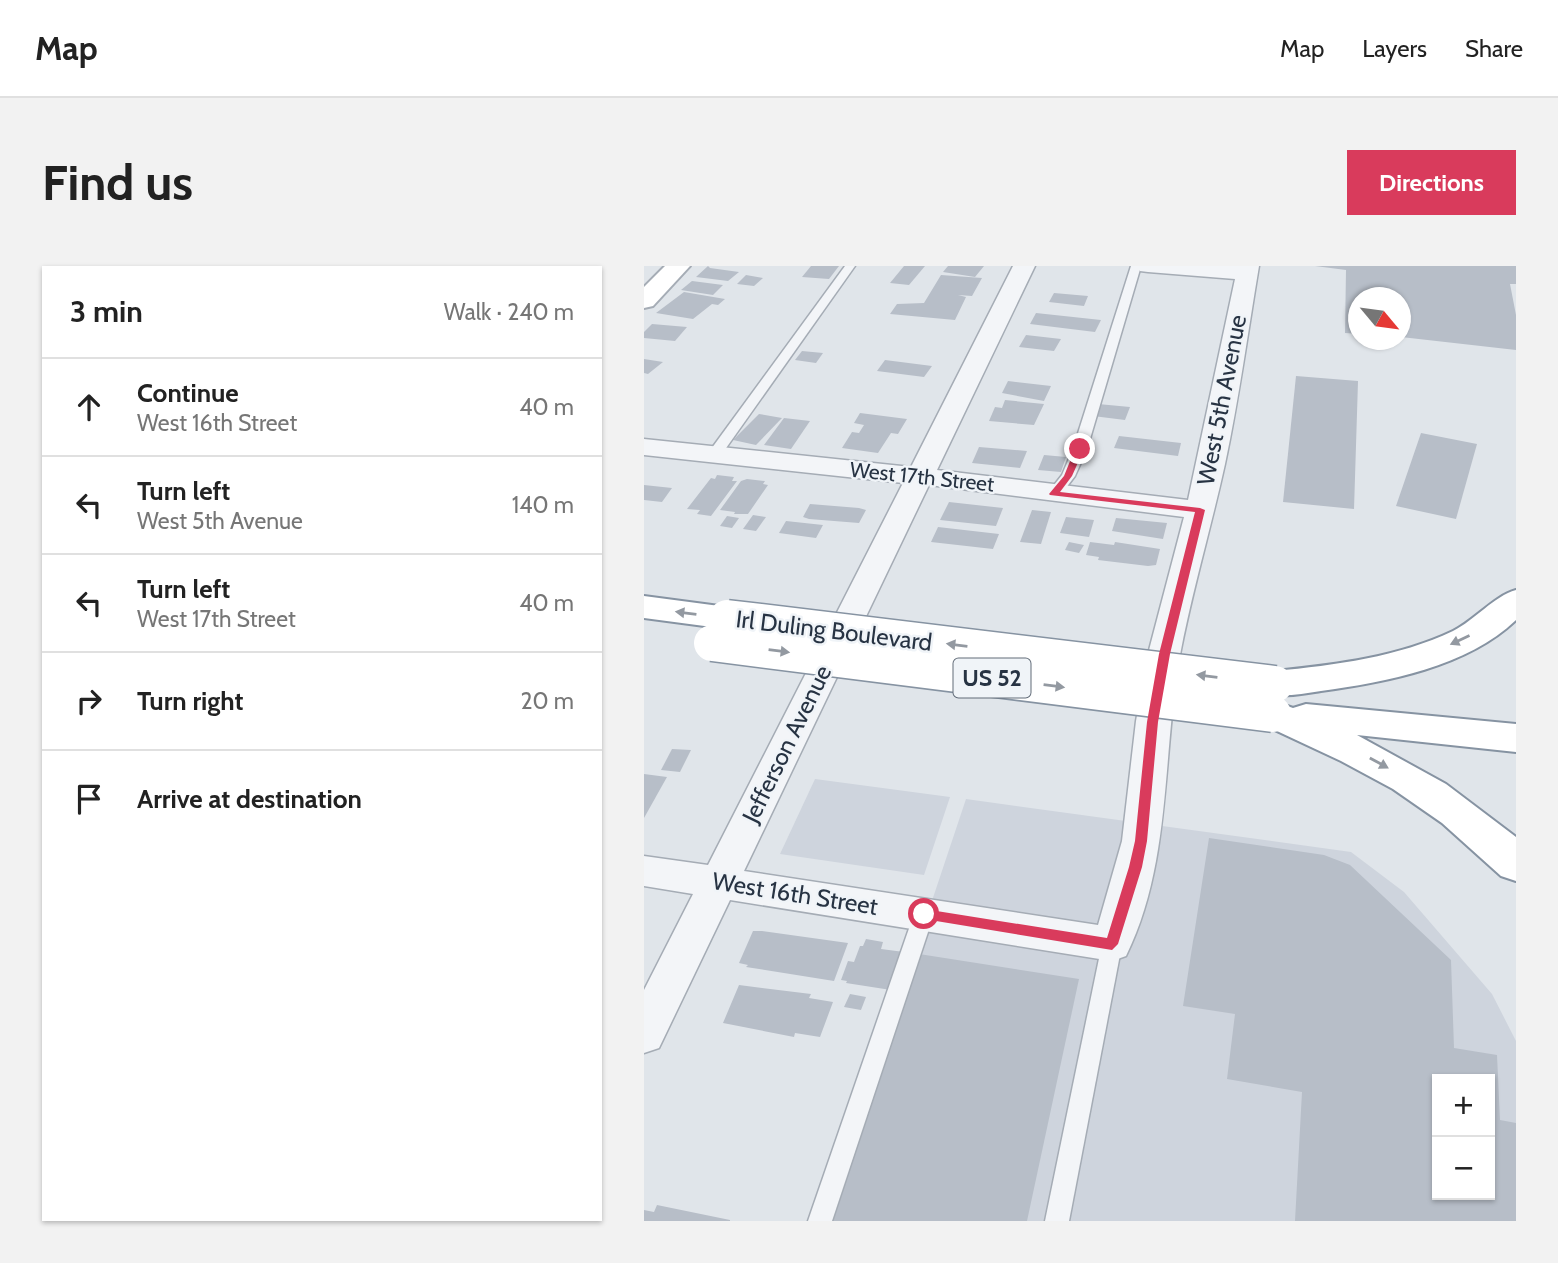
<!DOCTYPE html>
<html lang="en">
<head>
<meta charset="utf-8">
<style>
  body { margin:0; font-family:Cabin,sans-serif; background:#f2f2f2; color:#222 }
  .controls { position:absolute; right:21px; bottom:21px; display:grid; overflow:hidden; border-radius:0px; box-shadow:0 2px 5px #0004 }
  .controls button { width:63px; height:63px; display:grid; place-items:center; padding:0; border:0; border-bottom:2px solid #e0e0e0; background:#fff; color:#222; font:35px sans-serif }
  .compass { position:absolute; left:704px; top:21px; width:63px; height:63px; border-radius:50%; background:#fff; box-shadow:0 2px 5px #0004; rotate:119deg }
  .stop { position:absolute; width:21px; height:21px; margin:-16px; border:5px solid #d93b5c; border-radius:50%; background:#fff }
  .stop.end { background:#d93b5c; border-color:#fff; box-shadow:0 2px 7px #0008 }
  .list { margin:0; padding:0; list-style:none }
  h2 { display:flex; justify-content:space-between; align-items:center; height:91px; margin:0; padding:0 28px; font-size:30px }
  h2 small { font-size:23px; font-weight:400; color:#767676 }
  .list li { display:grid; grid-template-columns:46px 1fr auto; gap:21px; align-items:center; box-sizing:border-box; height:98px; padding:0 28px; border-top:2px solid #e0e0e0 }
  .list b { display:block; font-size:26px; white-space:nowrap }
  .list p { margin:0; font-size:23px; white-space:nowrap; color:#767676 }
  .list em { font-size:23px; font-style:normal; color:#767676 }
  .icon { flex:none; width:38px; height:38px; fill:none; stroke:currentColor; stroke-width:2; stroke-linecap:round; stroke-linejoin:round }
  .map { position:relative; flex:none; width:872px; height:955px; overflow:hidden; border-radius:0px }
  header { display:flex; align-items:center; gap:42px; box-sizing:border-box; height:98px; padding:0 35px; background:#fff; border-bottom:2px solid #e0e0e0 }
  header strong { font-size:33px }
  nav { display:flex; gap:38px; margin-inline-start:auto; font-size:24px }
  .intro { display:flex; align-items:center; justify-content:space-between; box-sizing:border-box; height:168px; padding:0 42px }
  h1 { margin:0; font-size:49px }
  .button { padding:18px 32px; border-radius:0px; background:#d93b5c; color:#fff; font-size:24px; font-weight:700 }
  main { display:flex; gap:42px; padding:0 42px }
  aside { flex:1; background:#fff; border-radius:0px; box-shadow:0 2px 5px #0004 }
  .map>svg:first-child { display:block }
  .built { fill:#ced4dd; fill-rule:evenodd }
  .building { fill:#b7bec8; fill-rule:evenodd }
  .lines { fill:none; stroke-linecap:round; stroke-linejoin:round }
  .lane-casing { stroke:#a5acb5; stroke-width:3 }
  .street-casing { stroke:#a5acb5; stroke-width:3 }
  .secondary-casing { stroke:#a5acb5; stroke-width:4 }
  .highway-casing { stroke:#8693a2; stroke-width:4 }
  .lane { fill:#f3f5f8; fill-rule:evenodd }
  .street { fill:#f3f5f8; fill-rule:evenodd }
  .secondary { fill:#fff; fill-rule:evenodd }
  .highway { fill:#fff; fill-rule:evenodd }
  .highway-bridge-casing { stroke:#8693a2; stroke-width:39; stroke-linecap:butt }
  .highway-bridge { stroke:#fff; stroke-width:36 }
  .oneway { fill:#9399a1 }
  .route { fill:#d93b5c }
  .labels { text-anchor:middle; stroke-width:5; stroke-linejoin:round; paint-order:stroke }
  .far-street-label { font-size:21px; fill:#273343; stroke:#f0f4f8 }
  .shield { fill:#f0f4f8; stroke:#636d79; stroke-width:2 }
  .shield-label { font-size:23px; font-weight:bold; fill:#273343 }
  .street-label { font-size:24px; fill:#273343; stroke:#f0f4f8 }
</style>
</head>
<body>
<header>
<strong>Map</strong>
<nav><a>Map</a><a>Layers</a><a>Share</a></nav>
</header>
<div class="intro"><h1>Find us</h1><a class="button">Directions</a></div>
<main>
<aside>
<h2>3 min<small>Walk · 240 m</small></h2>
<ul class="list">
<li><svg class="icon" aria-label="ahead" viewBox="0 0 24 24"><path d="M12 20V5M6 11l6-6 6 6"/></svg><div><b>Continue</b><p>West 16th Street</p></div><em>40 m</em></li>
<li><svg class="icon" aria-label="left" viewBox="0 0 24 24"><path d="M17 20v-9H6M10 6l-5 5 5 5"/></svg><div><b>Turn left</b><p>West 5th Avenue</p></div><em>140 m</em></li>
<li><svg class="icon" aria-label="left" viewBox="0 0 24 24"><path d="M17 20v-9H6M10 6l-5 5 5 5"/></svg><div><b>Turn left</b><p>West 17th Street</p></div><em>40 m</em></li>
<li><svg class="icon" aria-label="right" viewBox="0 0 24 24"><path d="M7 20v-9h11M14 6l5 5-5 5"/></svg><div><b>Turn right</b></div><em>20 m</em></li>
<li><svg class="icon" aria-label="arrive" viewBox="0 0 24 24"><path d="M6 21V4h12l-3 4 3 4H6"/></svg><div><b>Arrive at destination</b></div></li>
</ul>
</aside>
<div class="map">
<svg width="872" height="955" viewBox="0 0 872 955">
  <rect width="100%" height="100%" fill="#e0e5ea"/>
  <!-- built -->
  <g class="built">
    <polygon points="171,513 306,531 280,609 136,588"/>
    <path d="M322 533 707 586 760 626 848 728 872 775V955H181ZM793 813H846V929H793Z"/>
  </g>
  <!-- building -->
  <g class="building">
    <polygon points="64,0 66,2 95,6 84,15 52,11"/>
    <polygon points="167,0 195,0 185,13 158,11"/>
    <polygon points="260,0 281,0 265,19 246,17"/>
    <polygon points="304,0 340,0 331,11 299,6"/>
    <polygon points="671,0 872,0 872,18 866,18 872,49 872,84 757,71 757,32 715,32 715,68 701,67 702,4"/>
    <polygon points="102,9 119,12 110,20 93,18"/>
    <polygon points="297,9 338,12 328,30 314,29 322,31 311,54 246,48 253,38 280,37"/>
    <polygon points="48,15 79,19 69,29 37,24"/>
    <polygon points="40,26 81,33 74,39 68,38 49,53 12,47"/>
    <polygon points="410,27 444,30 440,40 405,36"/>
    <polygon points="392,47 457,54 451,66 386,58"/>
    <polygon points="8,58 43,61 31,75 0,72 0,66"/>
    <polygon points="382,69 417,73 410,85 375,81"/>
    <polygon points="158,85 179,87 172,97 151,94"/>
    <polygon points="0,93 19,96 4,108 0,107"/>
    <polygon points="241,94 288,100 280,111 233,105"/>
    <polygon points="652,110 714,115 710,243 639,236"/>
    <polygon points="364,115 407,120 400,135 358,127"/>
    <polygon points="361,134 400,138 390,159 345,155 351,141 358,142"/>
    <polygon points="454,138 486,141 481,154 449,150"/>
    <polygon points="216,147 263,153 254,168 247,167 234,187 198,182 208,166 215,167 220,159 210,157"/>
    <polygon points="115,148 138,152 112,179 89,174"/>
    <polygon points="140,152 166,155 147,183 120,179"/>
    <polygon points="777,167 833,178 812,253 752,240"/>
    <polygon points="475,170 537,177 534,190 470,182"/>
    <polygon points="335,181 383,185 376,202 328,197"/>
    <polygon points="400,189 422,191 417,206 394,204"/>
    <polygon points="73,209 90,211 88,215 93,215 67,250 53,248 56,244 43,243 67,212 71,213"/>
    <polygon points="103,213 121,215 119,218 124,219 104,248 90,248 91,246 76,244 97,215"/>
    <polygon points="0,219 28,222 18,236 0,234"/>
    <polygon points="305,236 359,242 352,260 296,254"/>
    <polygon points="166,238 215,242 222,244 215,257 165,253 159,251"/>
    <polygon points="388,244 407,246 397,278 376,276"/>
    <polygon points="109,249 122,251 112,265 99,263"/>
    <polygon points="83,250 95,252 88,262 76,260"/>
    <polygon points="422,251 450,254 445,271 416,267"/>
    <polygon points="472,252 523,257 519,273 468,265"/>
    <polygon points="142,255 179,259 172,272 135,267"/>
    <polygon points="294,261 355,268 349,283 287,276"/>
    <polygon points="425,276 440,279 435,287 421,284"/>
    <polygon points="446,276 470,279 471,276 516,283 512,299 504,300 454,294 455,291 442,289"/>
    <polygon points="28,483 47,484 36,506 17,504"/>
    <polygon points="0,508 23,511 0,552"/>
    <path d="M565 572 680 589 706 599 807 694 810 782 853 789 856 854 872 857V955H651L658 826 583 813 591 748 539 740ZM793 813H846V929H793Z"/>
    <polygon points="109,665 118,665 204,677 190,715 102,701 104,699 95,697"/>
    <polygon points="222,673 239,676 237,683 260,686 247,724 202,717 203,715 197,714 204,695 210,696 216,680 219,680"/>
    <polygon points="275,688 435,713 383,955 187,955"/>
    <polygon points="95,719 167,728 165,732 189,736 176,771 151,767 150,771 79,757"/>
    <polygon points="206,728 222,731 217,744 200,741"/>
    <polygon points="13,939 86,954 86,955 0,955 0,944 10,946"/>
  </g>
  <g class="lines">
    <!-- lane casing -->
    <g class="lane-casing">
      <g id="lane">
        <polygon points="201,0 211,0 75,192 65,192 65,186"/>
        <polygon points="487,0 497,0 443,183 431,210 415,231 405,231 403,228 418,209 429,183"/>
        <polygon points="280,640 287,642 290,648 188,955 164,955 270,648 273,642"/>
        <polygon points="468,669 475,672 478,678 425,955 401,955 458,678 461,672"/>
      </g>
    </g>
    <!-- street casing -->
    <g class="street-casing">
      <path id="street" d="M369 0H391L293 204 544 234 591 13 504 6 496 5 493 0H615C604 65 595 133 581 198 567 262 548 325 536 389 518 488 528 597 482 690L468 695 86 634 15 782 0 787V724L49 628 0 620V590L64 599 259 217 0 189V173L267 201ZM285 219 540 251 504 388 492 455 478 575 454 659 100 605Z"/>
    </g>
    <!-- secondary casing -->
    <g class="secondary-casing">
      <polygon id="secondary" points="21,0 46,0 9,40 0,42 0,21"/>
    </g>
    <!-- highway casing -->
    <g class="highway-casing">
      <g id="highway">
        <path d="M872 324V354C823 401 742 416 677 425 657 428 637 432 618 427L613 418 618 409 631 405C692 399 754 391 809 365 831 354 850 330 872 324Z"/>
        <polygon points="0,330 83,341 95,344 100,352 95,360 83,363 0,352"/>
        <polygon points="629,435 649,442 662,438 872,458 872,486 713,469 802,518 872,571 872,615 857,610 798,557 749,523 697,495 616,457 610,448 616,439"/>
      </g>
    </g>
    <!-- lane -->
    <use href="#lane" class="lane"/>
    <!-- street -->
    <use href="#street" class="street"/>
    <!-- secondary -->
    <use href="#secondary" class="secondary"/>
    <!-- highway -->
    <use href="#highway" class="highway"/>
    <!-- highway-bridge casing -->
    <g class="highway-bridge-casing">
      <g id="highway-bridge">
        <polyline points="83,352 631,418"/>
        <polyline points="68,377 629,448"/>
      </g>
    </g>
    <!-- highway-bridge -->
    <use href="#highway-bridge" class="highway-bridge"/>
  </g>
  <!-- one-way arrows -->
  <defs><path id="oneway-solid" d="M-6-.8H1V-3.2L6.5 0L1 3.2V.8H-6Z" transform="scale(1.75)"/></defs>
  <g class="oneway">
    <use href="#oneway-solid" transform="translate(42 347) rotate(-173)"/>
    <use href="#oneway-solid" transform="translate(816 374) rotate(155)"/>
    <use href="#oneway-solid" transform="translate(313 379) rotate(-173)"/>
    <use href="#oneway-solid" transform="translate(135 385) rotate(7)"/>
    <use href="#oneway-solid" transform="translate(563 410) rotate(-173)"/>
    <use href="#oneway-solid" transform="translate(410 420) rotate(7)"/>
    <use href="#oneway-solid" transform="translate(735 497) rotate(29)"/>
  </g>
  <!-- route -->
  <polygon class="route" points="436,180 440,183 428,210 416,226 556,242 561,244 526,388 514,456 503,575 498,601 474,678 468,684 280,653 274,648 280,643 463,672 485,601 491,575 503,456 515,388 551,246 406,229 405,228 420,210 431,183"/>
  <g class="labels">
    <!-- far-street labels -->
    <g class="far-street-label">
      <text transform="translate(278 211) rotate(6)" y="7">West 17th Street</text>
    </g>
    <!-- shield labels -->
    <rect class="shield" x="309.5" y="392.5" width="77" height="39" rx="5"/>
    <g class="shield-label">
      <text x="348" y="420">US 52</text>
    </g>
    <!-- street labels -->
    <g class="street-label">
      <text transform="translate(578 134) rotate(-79)" y="8">West 5th Avenue</text>
      <text transform="translate(190 365) rotate(7)" y="8">Irl Duling Boulevard</text>
      <text transform="translate(143 478) rotate(-64)" y="8">Jefferson Avenue</text>
      <text transform="translate(151 628) rotate(9)" y="8">West 16th Street</text>
    </g>
  </g>
</svg>
<div class="controls">
<button>+</button>
<button>−</button>
</div>
<svg class="compass" viewBox="-18 -18 36 36"><path d="M0-13l5 13h-10z" fill="#e53935"/><path d="M0 13l5-13h-10z" fill="#767676"/></svg>
<div class="stop" style="left:280px;top:648px"></div>
<div class="stop end" style="left:436px;top:183px"></div>
</div>
</main>
</body>
</html>
